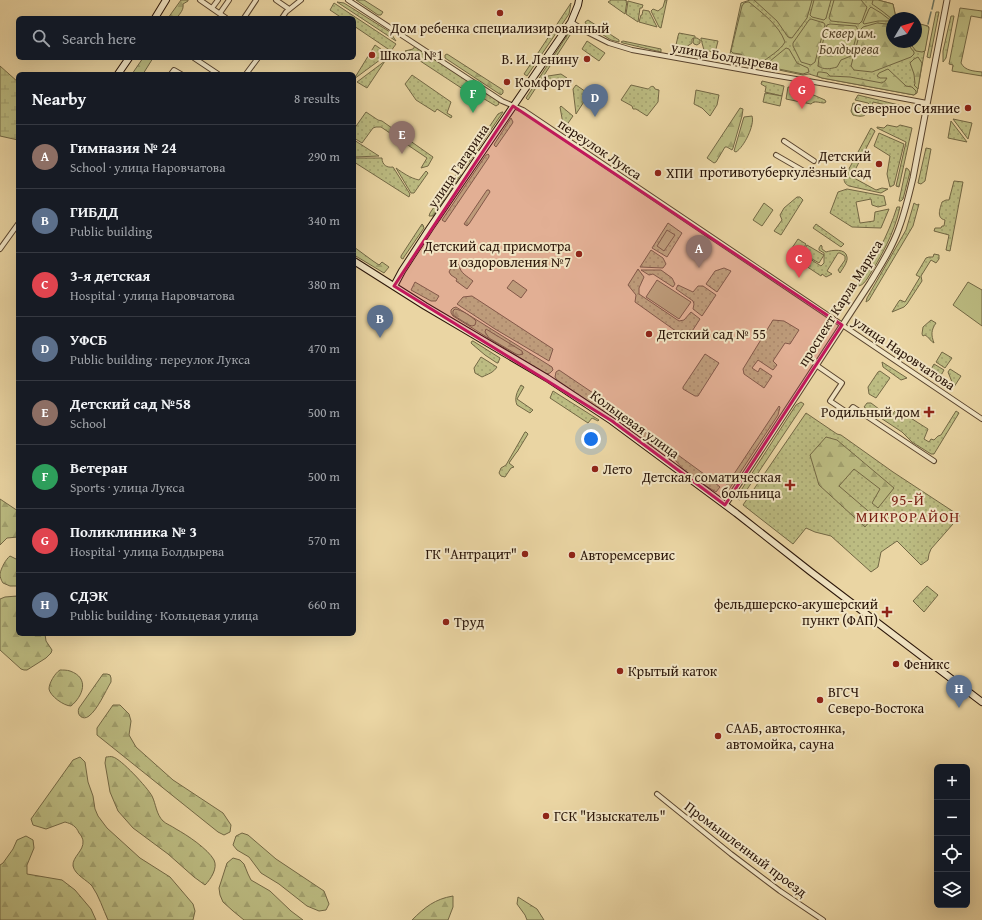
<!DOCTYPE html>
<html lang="en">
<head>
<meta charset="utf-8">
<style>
  body { margin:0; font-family:"Gentium Book Plus",serif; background:#20242c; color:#f1f3f6 }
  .controls { position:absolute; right:12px; bottom:12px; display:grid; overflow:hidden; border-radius:6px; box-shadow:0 4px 16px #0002 }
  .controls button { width:36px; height:36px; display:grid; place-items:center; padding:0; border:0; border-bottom:1px solid #363941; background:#171b24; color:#f1f3f6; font:20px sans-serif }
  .compass { position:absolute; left:886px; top:12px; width:36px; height:36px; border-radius:50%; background:#171b24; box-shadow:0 4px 16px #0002; rotate:52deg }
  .you { position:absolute; left:591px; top:439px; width:14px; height:14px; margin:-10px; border:3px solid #fff; border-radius:50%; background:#1a73e8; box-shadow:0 0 0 6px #1a73e833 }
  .badge { display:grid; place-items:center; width:26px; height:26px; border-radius:50%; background:#c59692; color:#fff; font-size:13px; font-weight:700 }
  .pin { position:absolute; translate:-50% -33px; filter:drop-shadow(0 1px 2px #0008) }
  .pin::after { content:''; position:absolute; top:21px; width:14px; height:12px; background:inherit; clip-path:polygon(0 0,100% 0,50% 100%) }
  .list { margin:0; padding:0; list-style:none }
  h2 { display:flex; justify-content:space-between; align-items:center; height:52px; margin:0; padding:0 16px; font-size:17px }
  h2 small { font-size:13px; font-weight:400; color:#9ea1a6 }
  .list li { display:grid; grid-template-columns:26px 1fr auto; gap:12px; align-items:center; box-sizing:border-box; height:64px; padding:0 16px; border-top:1px solid #363941 }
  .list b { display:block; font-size:15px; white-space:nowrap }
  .list p { margin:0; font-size:13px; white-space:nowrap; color:#9ea1a6 }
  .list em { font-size:13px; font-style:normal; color:#9ea1a6 }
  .icon { flex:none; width:22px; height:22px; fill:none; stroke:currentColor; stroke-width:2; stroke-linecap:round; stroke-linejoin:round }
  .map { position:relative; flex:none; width:982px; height:920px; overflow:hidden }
  .search { position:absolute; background:#171b24; box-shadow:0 4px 16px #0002; left:16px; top:16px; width:340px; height:44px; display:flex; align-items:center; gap:10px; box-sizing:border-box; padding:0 14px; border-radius:6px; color:#9ea1a6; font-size:15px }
  .panel { position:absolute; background:#171b24; box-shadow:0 4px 16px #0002; left:16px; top:72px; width:340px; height:564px; border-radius:6px }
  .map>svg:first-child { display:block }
  .grass { fill:url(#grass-dots); stroke:#736845 }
  .forest { fill:url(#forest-firs); stroke:#736845 }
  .wetland { fill:url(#wetland-marsh); stroke:#736845 }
  .garden { fill:#bcbc82; stroke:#736845 }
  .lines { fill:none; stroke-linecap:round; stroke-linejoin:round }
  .stream { stroke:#6c7764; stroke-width:1.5 }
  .minor-casing { stroke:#5a452f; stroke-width:6 }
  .tertiary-casing { stroke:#5a452f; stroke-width:7 }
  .secondary-casing { stroke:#2a1508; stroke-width:8 }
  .minor { stroke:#f1e4c3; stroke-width:4 }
  .tertiary { stroke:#f1e4c3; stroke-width:5 }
  .secondary { stroke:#f1e4c3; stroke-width:6 }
  .marked { fill:#c2185b; fill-opacity:0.2; stroke:#c2185b; stroke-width:3; stroke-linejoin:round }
  .poi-dot { fill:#8f2418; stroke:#f1e4c3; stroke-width:1.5 }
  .labels { text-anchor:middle; stroke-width:4; stroke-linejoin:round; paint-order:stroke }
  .poi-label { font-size:14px; fill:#2a1508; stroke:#f1e4c3; text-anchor:start }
  .park-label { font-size:14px; font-style:italic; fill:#56472d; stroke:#f1e4c3 }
  .street-label { font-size:14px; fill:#2a1508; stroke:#f1e4c3 }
  .neighbourhood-label { font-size:15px; letter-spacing:1px; fill:#7a1f14; stroke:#f1e4c3 }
</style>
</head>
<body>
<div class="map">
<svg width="982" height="920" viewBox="0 0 982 920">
  <defs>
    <pattern id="grass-dots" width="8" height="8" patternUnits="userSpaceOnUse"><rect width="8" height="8" fill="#bcbc82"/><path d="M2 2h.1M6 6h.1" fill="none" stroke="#a2a16f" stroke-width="1.8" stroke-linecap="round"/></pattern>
    <pattern id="forest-firs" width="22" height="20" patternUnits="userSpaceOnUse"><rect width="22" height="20" fill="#bcbc82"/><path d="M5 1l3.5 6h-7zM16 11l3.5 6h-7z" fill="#a2a16f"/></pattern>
    <pattern id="wetland-marsh" width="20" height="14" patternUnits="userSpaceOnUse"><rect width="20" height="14" fill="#bcbc82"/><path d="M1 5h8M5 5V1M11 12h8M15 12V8" fill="none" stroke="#a2a16f"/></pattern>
  </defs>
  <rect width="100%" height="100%" fill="#ead5a3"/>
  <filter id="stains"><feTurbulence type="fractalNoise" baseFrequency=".005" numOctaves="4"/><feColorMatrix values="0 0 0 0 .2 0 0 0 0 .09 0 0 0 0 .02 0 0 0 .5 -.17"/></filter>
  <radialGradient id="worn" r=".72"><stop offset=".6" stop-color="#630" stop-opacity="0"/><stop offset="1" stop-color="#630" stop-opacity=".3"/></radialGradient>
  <!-- grass -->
  <g class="grass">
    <polygon points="611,0 624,0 627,1 625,14 608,2"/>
    <polygon points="665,0 667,0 661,28 659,27 651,11 653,9 658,11 663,7"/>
    <polygon points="750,0 878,0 893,4 896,18 892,18 892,42 916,42 916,23 929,27 917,93 914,95 822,78 809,74 803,75 740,62 740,55 730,54 741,3"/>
    <polygon points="628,1 643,5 642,8 640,8 638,22 626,14"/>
    <polygon points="337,2 344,3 390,32 396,41"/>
    <polygon points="334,3 396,44 391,51 354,26 354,18 342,18 330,10"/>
    <polygon points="571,3 569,14 527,76 524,74"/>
    <polygon points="643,10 649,11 657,27 639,22 641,15 642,15"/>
    <polygon points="951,16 954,16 946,58 943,62 943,51"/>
    <polygon points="588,20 619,40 619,42 611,40 586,24 585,22"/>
    <polygon points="572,28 574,29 528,100 526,98"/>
    <polygon points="679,33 695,36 695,38 697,38 700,40 700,43 697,45 694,44 693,42 694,38 692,39 692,43 686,47 676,45 678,36"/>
    <polygon points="701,38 718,41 716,49 713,52 704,50 702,43 702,41 701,41"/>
    <polygon points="587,41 605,53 599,61 582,49"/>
    <polygon points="623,41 661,49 661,52 623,43 621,42"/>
    <polygon points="375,45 388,54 354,79"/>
    <polygon points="415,46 498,101 499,104 496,106 476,94 472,95 405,51 413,49"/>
    <polygon points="385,61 367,88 357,82"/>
    <polygon points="561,74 567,78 564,83 546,88 542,85 548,76"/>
    <polygon points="412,75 451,102 447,113 452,116 451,118 437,109 435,112 416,100 405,84"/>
    <polygon points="762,81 784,86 782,96 765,92 766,87 761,84"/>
    <polygon points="576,85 589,94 576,114 573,89"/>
    <path d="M631 85 648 89C650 88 651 85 654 87L655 89 659 90 658 102 647 116 636 109H633L632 106 621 100Z"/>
    <path d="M788 87 803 89 809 93 825 100 826 102 824 103C819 103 815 100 811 104L786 99Z"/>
    <polygon points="696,90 719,95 717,105 710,116 702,108 694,104"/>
    <polygon points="765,93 782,96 780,106 763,102"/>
    <polygon points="858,95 907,107 907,110 873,102 872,107 868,103 855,100"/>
    <path d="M853 103 868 106C868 118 861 117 853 115L851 111Z"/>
    <polygon points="561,106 573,116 566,126 563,124 560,107"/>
    <polygon points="366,112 378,120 382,121 433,157 428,166 421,168 427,158 381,127 376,127 373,128 362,143 354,138 354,129"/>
    <polygon points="502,112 503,112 465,168 463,169 461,168 498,114"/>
    <polygon points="511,118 513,122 512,124 496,147 494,145 495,143"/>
    <polygon points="953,119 972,123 968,139"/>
    <polygon points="951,121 967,142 948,138"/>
    <polygon points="887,125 897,127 900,125 912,128 899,187 896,186 906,142 877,128 877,127 884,128"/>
    <path d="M871 128 875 131 853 174 854 178 876 190 882 188 888 189 881 193 849 186C845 184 844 182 844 178Z"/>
    <polygon points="879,133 904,144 894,185 890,187 887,174 890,156 874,146"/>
    <polygon points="354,140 379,156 354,157"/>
    <polygon points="926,148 931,149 925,181 921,184 918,183"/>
    <polygon points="488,154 489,155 489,157 445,222 442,220 486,155"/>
    <path d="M354 158H382C382 165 387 168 393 167L410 194 409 197 354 162Z"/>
    <path d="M396 168C403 173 410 178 419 180L426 171 428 173 414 193H411Z"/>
    <polygon points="906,168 908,169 910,172 903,199 901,201 899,201"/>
    <path d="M954 181 963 182 950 251 946 250 949 235 934 231 935 228H941L942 226H944L945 220C936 218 940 209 942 202L946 200H949Z"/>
    <polygon points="847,189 884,196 886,205 878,207 872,205 871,199 856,202 860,223 874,221 875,212 889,209 881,228 852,227 830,213 838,192"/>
    <polygon points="797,197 800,197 803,200 781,235 774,231 782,220 780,215 784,208"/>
    <polygon points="914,203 917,205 919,204 913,226 869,300 866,302 867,298 906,230"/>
    <path d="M897 207H900C894 234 881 257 867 279 864 283 862 286 857 286 874 261 888 236 897 207Z"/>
    <polygon points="668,223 682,233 667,257 652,248"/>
    <polygon points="816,224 844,244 841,247 813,228"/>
    <path d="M798 239 806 244 801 253 821 266 824 263V253L819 250V248L821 245 822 246V249L826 252C832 250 846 248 847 257 848 262 843 268 840 273L838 270 845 260V256L840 253H838L827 271 832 274 826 277 822 274 821 276 788 254Z"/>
    <polygon points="807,245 824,255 819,263 802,253"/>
    <polygon points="651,250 663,258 666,264 663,268 640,267"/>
    <polygon points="934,254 939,255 939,259 936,263 931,260 921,276 922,281 907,304 904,307 892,312 899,301 900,300 905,302 920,277 916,275 926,258 929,257 933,257"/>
    <path d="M454 262 459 265C460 273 467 276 473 281L467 289 456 281 457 279 451 275 449 272Z"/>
    <polygon points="724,268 731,271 717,292 706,284 715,271"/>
    <polygon points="638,269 644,277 639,288 639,294 679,321 684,320 691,312 700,319 687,339 635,302 636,295 628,285"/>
    <polygon points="641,270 661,270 672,278 675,284 673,287 653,274 649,275"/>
    <polygon points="415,282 439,296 436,301 431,301 411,290"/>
    <polygon points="678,285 693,292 698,286 703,286 716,295 702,316 693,309 694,304 693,301 676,289"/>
    <polygon points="472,296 553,349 549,361 495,329 457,304 463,297"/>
    <polygon points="456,307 552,367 553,370 550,373 546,374 453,316 451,313 451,310 453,308"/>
    <polygon points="773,320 784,321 799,330 790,344 785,343 773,361 777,365 773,370 758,360 752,368 758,372 760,368 772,376 764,388 744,374 743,369"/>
    <path d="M931 320 936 323C931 330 931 335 934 343 930 341 929 337 925 335L923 336 922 334 923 327Z"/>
    <polygon points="472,341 473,341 500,358 498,363 497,363 485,355 472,344 471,343"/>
    <polygon points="942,352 952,358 945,368 936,362"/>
    <polygon points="705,354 719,363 698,396 695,396 683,389 683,387"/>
    <path d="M481 357 497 367C493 373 488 374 482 377L475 373 474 368Z"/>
    <polygon points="882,362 907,378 901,380 883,367"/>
    <polygon points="934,364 944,370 939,379 929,373"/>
    <polygon points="950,369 961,376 954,387 948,372"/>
    <polygon points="559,370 599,397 635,425 636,428 634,430 630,429 557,380 555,377 556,372"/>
    <polygon points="880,371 890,378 876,398 869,394 868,387 878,372"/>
    <path d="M521 385 524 387 517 399 533 410 530 413 517 405C514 398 517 392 521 385Z"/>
    <polygon points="553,391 599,420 598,421 592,418 588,423 550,398"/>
    <polygon points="801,402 804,404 740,500 736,498 796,405"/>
    <polygon points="867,403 871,403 879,409 883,414 889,419 895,411 898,410 928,429 924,439 929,442 931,439 934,440 938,436 941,435 956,411 959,413 934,454 931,454 912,442 902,432 864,407"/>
    <polygon points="779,406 780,407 778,415 728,491 724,489"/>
    <polygon points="806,413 837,434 841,435 893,472 960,516 931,549 929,554 928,560 921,565 897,541 881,552 878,567 871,572 831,536 815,532 806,528 793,544 743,505"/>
    <polygon points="642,430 671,450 668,454 658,449 641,437 641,433"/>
    <polygon points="525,432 526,432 528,434 517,452 516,453 509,463 514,467 511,468 505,477 501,476 499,473 501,468 506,465"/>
    <polygon points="678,455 704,474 699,481 685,471 675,460"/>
    <polygon points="708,477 720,487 716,492 703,484"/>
    <polygon points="927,586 938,595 924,612 913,601"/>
  </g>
  <!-- forest -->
  <g class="forest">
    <path d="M181 0H188V1L183 4C184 10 180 13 177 18H168Z"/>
    <polygon points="356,0 364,0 383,12 381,15 378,15"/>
    <polygon points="754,0 812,0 807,18 792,38 788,37 777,21"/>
    <polygon points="814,0 831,0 826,18 824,20 812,17 810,15"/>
    <polygon points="834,0 861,0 867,7 862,21 859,24 831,21 829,18"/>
    <polygon points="873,0 878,0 893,4 896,18 892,18 892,19 882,11 872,4"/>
    <path d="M747 2H749C762 13 779 25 785 42 780 51 768 57 760 64L741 61 742 55 740 54 733 53 731 51 742 6 744 3Z"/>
    <polygon points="871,7 881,13 890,20 888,21 878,21 864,24 863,23 869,9"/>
    <path d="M960 8 982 11V18L971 16 961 63C965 71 974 71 982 72V76L952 71 953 65 949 64Z"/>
    <polygon points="936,12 939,12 930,58 927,57"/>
    <polygon points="811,19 824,23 825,25 815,62 811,65 801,62 793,46 793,43 809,20"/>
    <polygon points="877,23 887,24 891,23 892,24 892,42 906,42 914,52 914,54 911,57 872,72 854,70 851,66 856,47 861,29 863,27"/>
    <polygon points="916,23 928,26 929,29 925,51 922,52 916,51 909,42 916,42"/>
    <path d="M830 24 856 26 858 30 851 56 841 60 837 67C830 69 824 70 818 66L819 57 822 55V53L821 50 827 25Z"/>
    <polygon points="786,48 789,49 797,63 808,68 809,72 803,74 764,66"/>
    <polygon points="447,54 503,90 503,93 501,95 445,58 445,55"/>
    <polygon points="918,57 922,63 918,89 914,85 915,84 914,74 910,63 914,59"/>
    <polygon points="143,58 153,58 143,74 132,74"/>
    <polygon points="888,69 906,86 912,87 916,91 916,93 914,95 822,78 817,76 818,72 821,72 827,73 830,76 850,77 882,83 885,81 887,78 880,78 877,76 879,73"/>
    <polygon points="740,108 743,109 742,116 733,148 732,150 727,147 725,147 716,162 714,163 707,158"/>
    <path d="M752 116C755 125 744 147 736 152L734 151 743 120 744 117Z"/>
    <polygon points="457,173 459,173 461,174 460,176 433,216 429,216 430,213"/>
    <polygon points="487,190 489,190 490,192 469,224 467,226 464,224"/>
    <polygon points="422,224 423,225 424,228 404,257 403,259 401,258 401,256"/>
    <polygon points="354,247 373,261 379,265 382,262 389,267 384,273 354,255"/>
    <path d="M455 309C462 310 471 316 476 321L475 325 472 326 469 325 456 317 453 315V311Z"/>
    <polygon points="486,329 522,351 523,354 519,355 516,354 489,338 485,332"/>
    <polygon points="826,437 837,440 894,488 878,508 872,503 880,489 854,469 839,486 874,516 865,527 819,485 810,455"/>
    <polygon points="0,499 18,511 18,537 7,538 0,545"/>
    <path d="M10 556 18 560V586H10L3 583C1 580 0 577 0 574 1 568 6 559 10 556Z"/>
    <polygon points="17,596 18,596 18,634 45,634 46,641 52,650 51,653 46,658 27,670 24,670 21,669 0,650 0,599 5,597"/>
    <path d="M60 670C63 670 67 670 70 671 90 678 83 696 71 706 64 706 50 696 49 689 49 683 55 673 60 670Z"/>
    <path d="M103 674H107L110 675 111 678V682C105 692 98 709 89 716 83 721 76 715 79 708Z"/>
    <polygon points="113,705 120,705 129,714 131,721 129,735 136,747 173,780 223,813 231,825 230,832 224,835 218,832 97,735 97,728"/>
    <path d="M80 757 85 762 88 782 93 796 95 809 98 816 107 828 140 858 170 877 193 904 195 911 193 920H108C103 909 99 896 92 886 87 880 75 875 73 866 72 857 84 851 83 841 83 839 81 835 79 833 76 826 72 824 65 822L46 829 33 825 31 819 73 760Z"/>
    <path d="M106 757C108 757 111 756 113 757 121 759 147 787 152 796 156 804 156 814 163 821 166 824 172 826 176 829 187 835 208 849 214 860 218 868 211 879 205 885L194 877 168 854 133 828 118 811 110 792 105 763Z"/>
    <polygon points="242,833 248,835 276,859 324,891 329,904 326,910 319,911 307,906 279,884 261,873 249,857 237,850 233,845 236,836"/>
    <polygon points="26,836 33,840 34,848 27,865 27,874 62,880 75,890 91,909 96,920 0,920 0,865 3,863 13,849 17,840"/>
    <polygon points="233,858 240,860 244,864 248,874 251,880 270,891 291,911 303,920 244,920 233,911 223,902 220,895 219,888 227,863"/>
    <path d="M453 896V907L448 920H412C425 907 435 899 453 896Z"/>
    <polygon points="518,897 537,909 544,920 527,920 525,915 517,904"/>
  </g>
  <!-- wetland -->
  <polygon class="wetland" points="0,66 18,82 18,140 0,136"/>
  <!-- garden -->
  <g class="garden">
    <polygon points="764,203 773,210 762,226 753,220"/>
    <polygon points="667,230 675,235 664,251 657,246"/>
    <polygon points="513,280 527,290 521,298 507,288"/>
    <polygon points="657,280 691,302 679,319 646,297"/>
    <polygon points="968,282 982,290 982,326 953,305"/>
  </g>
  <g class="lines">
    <!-- stream -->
    <g class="stream">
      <polyline points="932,9 934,0"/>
      <polyline points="928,24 931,12"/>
    </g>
    <!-- minor casing -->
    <g class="minor-casing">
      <g id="minor">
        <polyline points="200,0 226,18"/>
        <polyline points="276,0 289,9"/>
        <polyline points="348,0 502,101 523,110 982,419"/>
        <polyline points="212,8 218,0"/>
        <polyline points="220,13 229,0"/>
        <polyline points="244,18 256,0"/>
        <polyline points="282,18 286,12 301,0"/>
        <polyline points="571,22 587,32 609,43 632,50 761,73 820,83 927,103"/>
        <polyline points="194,58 218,74"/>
        <polyline points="171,74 174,70 181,74"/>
        <polyline points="246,74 258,58"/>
        <polyline points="784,141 814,161"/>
        <polyline points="776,155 809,174"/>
        <polyline points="0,249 18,224"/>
        <polyline points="816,365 842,383 830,401 848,413 853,407 934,461"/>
        <polyline points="657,794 731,854 780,891 823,920"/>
      </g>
    </g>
    <!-- tertiary casing -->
    <g class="tertiary-casing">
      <path id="tertiary" d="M725 505 870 283C881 265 892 248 899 228 905 212 909 195 913 178L947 0"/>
    </g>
    <!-- secondary casing -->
    <g class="secondary-casing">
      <g id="secondary">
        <polyline points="155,18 166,0"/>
        <polyline points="118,74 129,58"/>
        <polyline points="354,261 425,306 547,378 612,421 736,513 811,572 982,702"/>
        <polyline points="394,286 402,271 430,228 571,22 578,5 579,0"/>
      </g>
    </g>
    <!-- minor -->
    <use href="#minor" class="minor"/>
    <!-- tertiary -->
    <use href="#tertiary" class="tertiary"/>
    <!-- secondary -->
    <use href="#secondary" class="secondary"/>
  </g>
  <!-- marked area -->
  <path class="marked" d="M513 106 842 325 725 505 612 421 394 286Z"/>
  <!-- markers -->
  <g class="poi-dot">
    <circle cx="500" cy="13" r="4"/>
    <circle cx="372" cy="55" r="4"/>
    <circle cx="587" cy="59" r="4"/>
    <circle cx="507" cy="82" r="4"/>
    <circle cx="968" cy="108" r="4"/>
    <circle cx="879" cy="164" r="4"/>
    <circle cx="658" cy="173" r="4"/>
    <circle cx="579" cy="254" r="4"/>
    <circle cx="649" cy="334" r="4"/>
    <path d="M927 406h4v4h4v4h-4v4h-4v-4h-4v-4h4z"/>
    <circle cx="595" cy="469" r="4"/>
    <path d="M788 479h4v4h4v4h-4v4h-4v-4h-4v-4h4z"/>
    <circle cx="525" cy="554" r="4"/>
    <circle cx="572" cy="555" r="4"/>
    <path d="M885 606h4v4h4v4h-4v4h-4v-4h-4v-4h4z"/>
    <circle cx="446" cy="622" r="4"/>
    <circle cx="896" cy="664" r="4"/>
    <circle cx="620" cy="671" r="4"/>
    <circle cx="820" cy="700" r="4"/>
    <circle cx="718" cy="736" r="4"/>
    <circle cx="546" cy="816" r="4"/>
  </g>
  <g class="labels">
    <!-- poi labels -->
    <g class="poi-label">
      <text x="500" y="33" text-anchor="middle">Дом ребенка специализированный</text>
      <text x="380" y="60">Школа №1</text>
      <text x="579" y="64" text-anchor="end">В. И. Ленину</text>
      <text x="515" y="87">Комфорт</text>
      <text x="960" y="113" text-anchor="end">Северное Сияние</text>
      <text x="871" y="161" text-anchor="end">Детский<tspan x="871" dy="16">противотуберкулёзный сад</tspan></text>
      <text x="666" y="178">ХПИ</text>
      <text x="571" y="251" text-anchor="end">Детский сад присмотра<tspan x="571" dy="16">и оздоровления №7</tspan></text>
      <text x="657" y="339">Детский сад № 55</text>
      <text x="920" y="417" text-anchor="end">Родильный дом</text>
      <text x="603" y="474">Лето</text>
      <text x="781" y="482" text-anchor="end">Детская соматическая<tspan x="781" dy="16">больница</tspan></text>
      <text x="517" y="559" text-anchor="end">ГК "Антрацит"</text>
      <text x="580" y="560">Авторемсервис</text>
      <text x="878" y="609" text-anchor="end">фельдшерско-акушерский<tspan x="878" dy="16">пункт (ФАП)</tspan></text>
      <text x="454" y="627">Труд</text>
      <text x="904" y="669">Феникс</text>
      <text x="628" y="676">Крытый каток</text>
      <text x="828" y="697">ВГСЧ<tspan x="828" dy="16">Северо-Востока</tspan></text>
      <text x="726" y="733">СААБ, автостоянка,<tspan x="726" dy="16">автомойка, сауна</tspan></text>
      <text x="554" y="821">ГСК "Изыскатель"</text>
    </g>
    <!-- park labels -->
    <g class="park-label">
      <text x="849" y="38">Сквер им.<tspan x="849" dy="16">Болдырева</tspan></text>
    </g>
    <!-- street labels -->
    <g class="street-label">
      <text transform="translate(725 56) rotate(10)" y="5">улица Болдырева</text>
      <text transform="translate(600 149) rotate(34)" y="5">переулок Лукса</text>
      <text transform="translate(458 166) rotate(-56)" y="5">улица Гагарина</text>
      <text transform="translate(840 303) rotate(-58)" y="5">проспект Карла Маркса</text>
      <text transform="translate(904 353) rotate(34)" y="5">улица Наровчатова</text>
      <text transform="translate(635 424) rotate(36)" y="5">Кольцевая улица</text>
      <text transform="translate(746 849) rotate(37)" y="5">Промышленный проезд</text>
    </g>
    <!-- neighbourhood labels -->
    <g class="neighbourhood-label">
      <text x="908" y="505">95-Й<tspan x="908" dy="17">МИКРОРАЙОН</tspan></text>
    </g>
  </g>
  <rect width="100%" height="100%" filter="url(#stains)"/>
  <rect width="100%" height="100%" fill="url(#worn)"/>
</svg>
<div class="controls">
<button>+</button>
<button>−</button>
<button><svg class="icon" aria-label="locate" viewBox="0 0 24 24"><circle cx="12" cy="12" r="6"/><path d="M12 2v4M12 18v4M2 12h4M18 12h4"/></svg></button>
<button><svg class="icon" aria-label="layers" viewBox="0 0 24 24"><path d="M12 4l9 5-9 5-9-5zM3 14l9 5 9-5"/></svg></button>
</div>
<svg class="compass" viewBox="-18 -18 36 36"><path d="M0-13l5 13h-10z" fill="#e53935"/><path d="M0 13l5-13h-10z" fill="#9ea1a6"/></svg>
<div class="you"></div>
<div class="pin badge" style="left:699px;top:268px;background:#8d6e63">A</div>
<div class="pin badge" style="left:380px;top:338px;background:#5c6f8a">B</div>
<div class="pin badge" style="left:799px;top:278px;background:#e0444e">C</div>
<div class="pin badge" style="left:595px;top:117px;background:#5c6f8a">D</div>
<div class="pin badge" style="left:402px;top:154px;background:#8d6e63">E</div>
<div class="pin badge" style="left:473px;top:113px;background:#2e9e5b">F</div>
<div class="pin badge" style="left:802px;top:109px;background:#e0444e">G</div>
<div class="pin badge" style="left:959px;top:708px;background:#5c6f8a">H</div>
<div class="search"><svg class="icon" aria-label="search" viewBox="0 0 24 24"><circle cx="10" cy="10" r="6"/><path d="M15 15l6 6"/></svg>Search here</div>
<section class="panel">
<h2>Nearby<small>8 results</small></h2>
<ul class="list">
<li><span class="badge" style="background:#8d6e63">A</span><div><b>Гимназия № 24</b><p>School · улица Наровчатова</p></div><em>290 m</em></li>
<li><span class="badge" style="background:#5c6f8a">B</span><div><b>ГИБДД</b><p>Public building</p></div><em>340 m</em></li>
<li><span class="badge" style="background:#e0444e">C</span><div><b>3-я детская</b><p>Hospital · улица Наровчатова</p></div><em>380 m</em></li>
<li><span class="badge" style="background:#5c6f8a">D</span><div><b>УФСБ</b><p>Public building · переулок Лукса</p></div><em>470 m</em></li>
<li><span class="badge" style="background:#8d6e63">E</span><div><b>Детский сад №58</b><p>School</p></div><em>500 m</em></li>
<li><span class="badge" style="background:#2e9e5b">F</span><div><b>Ветеран</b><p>Sports · улица Лукса</p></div><em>500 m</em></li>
<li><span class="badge" style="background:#e0444e">G</span><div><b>Поликлиника № 3</b><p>Hospital · улица Болдырева</p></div><em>570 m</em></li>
<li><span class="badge" style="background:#5c6f8a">H</span><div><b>СДЭК</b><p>Public building · Кольцевая улица</p></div><em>660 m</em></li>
</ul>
</section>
</div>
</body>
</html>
